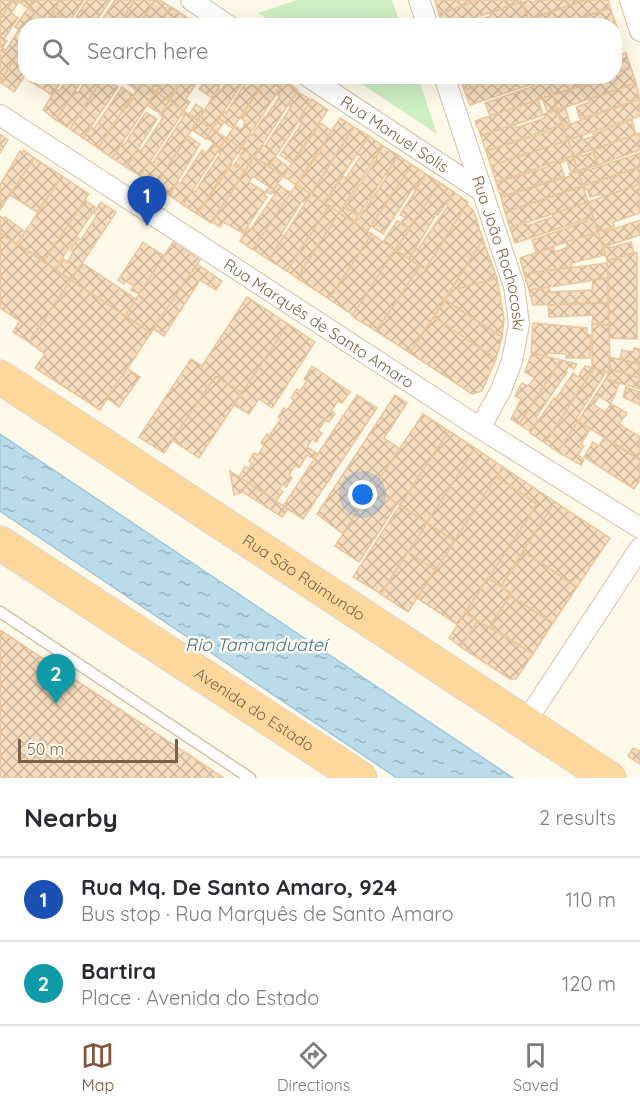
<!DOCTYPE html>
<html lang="en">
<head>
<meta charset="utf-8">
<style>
  body { margin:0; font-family:Quicksand,sans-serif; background:#f2f2f3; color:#2b2b33 }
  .scale { position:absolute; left:18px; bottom:15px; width:160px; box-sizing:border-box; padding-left:6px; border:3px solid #7b6349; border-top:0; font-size:16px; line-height:21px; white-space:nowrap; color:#7b6349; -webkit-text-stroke:4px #fffbf0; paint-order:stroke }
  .you { position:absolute; left:363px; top:495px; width:21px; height:21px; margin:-15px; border:4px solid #fff; border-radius:50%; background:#1a73e8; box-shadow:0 0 0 9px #1a73e833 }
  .badge { display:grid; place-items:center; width:39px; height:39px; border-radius:50%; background:#85543a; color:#fff; font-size:20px; font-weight:700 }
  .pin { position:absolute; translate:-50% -50px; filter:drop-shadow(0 2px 3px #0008) }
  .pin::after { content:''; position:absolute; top:32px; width:21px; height:18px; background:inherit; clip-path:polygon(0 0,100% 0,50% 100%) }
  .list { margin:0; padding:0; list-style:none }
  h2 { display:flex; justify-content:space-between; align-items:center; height:78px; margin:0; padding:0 24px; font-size:26px }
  h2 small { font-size:20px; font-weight:400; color:#7c7c81 }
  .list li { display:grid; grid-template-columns:39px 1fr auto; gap:18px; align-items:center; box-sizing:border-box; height:84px; padding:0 24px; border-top:2px solid #e1e1e2 }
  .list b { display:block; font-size:22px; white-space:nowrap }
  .list p { margin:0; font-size:20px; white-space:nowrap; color:#7c7c81 }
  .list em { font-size:20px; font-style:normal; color:#7c7c81 }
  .icon { flex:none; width:33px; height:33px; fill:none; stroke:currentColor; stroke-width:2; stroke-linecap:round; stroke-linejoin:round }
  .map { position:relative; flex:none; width:640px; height:778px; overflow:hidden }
  .search { position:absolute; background:#fff; box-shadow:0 6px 24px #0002; left:18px; right:18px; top:18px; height:66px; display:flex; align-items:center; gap:15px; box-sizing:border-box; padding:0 21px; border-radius:24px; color:#7c7c81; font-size:22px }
  .sheet { height:246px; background:#fff }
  nav { display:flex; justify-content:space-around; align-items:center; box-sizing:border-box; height:84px; border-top:2px solid #e1e1e2; background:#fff; font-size:16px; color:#7c7c81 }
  nav a { display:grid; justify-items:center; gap:3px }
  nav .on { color:#85543a }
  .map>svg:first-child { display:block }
  .green { fill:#ceeec4 }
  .water { fill:url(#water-ripples); stroke:#9fc9dd; stroke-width:1.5 }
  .building { fill:url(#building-cross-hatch); stroke:#eac69c; stroke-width:1.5 }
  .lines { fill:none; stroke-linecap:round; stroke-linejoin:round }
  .service-casing { stroke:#d2c2ac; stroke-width:13 }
  .minor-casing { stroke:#d2c2ac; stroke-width:22 }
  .trunk-casing { stroke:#ddd6d0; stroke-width:35 }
  .service { stroke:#fff; stroke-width:10 }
  .minor { stroke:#fff; stroke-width:20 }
  .trunk { stroke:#fed79c; stroke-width:33 }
  .labels { text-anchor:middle; stroke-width:5; stroke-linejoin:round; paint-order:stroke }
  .street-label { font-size:16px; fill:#7b6349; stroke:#fffbf0 }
  .water-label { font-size:18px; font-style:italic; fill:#407690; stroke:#fffbf0 }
</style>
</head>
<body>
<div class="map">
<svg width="640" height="778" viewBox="0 0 640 778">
  <defs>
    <pattern id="water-ripples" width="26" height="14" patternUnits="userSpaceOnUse" patternTransform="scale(1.5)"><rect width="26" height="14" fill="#badbea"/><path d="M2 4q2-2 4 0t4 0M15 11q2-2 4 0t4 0" fill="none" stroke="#9cb5c0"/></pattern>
    <pattern id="building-cross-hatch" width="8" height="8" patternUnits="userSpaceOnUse" patternTransform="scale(1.5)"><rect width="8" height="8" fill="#f6ddbd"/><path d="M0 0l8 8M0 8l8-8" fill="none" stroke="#ccb79c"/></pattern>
  </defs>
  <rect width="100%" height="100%" fill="#fef9e8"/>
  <!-- green -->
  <g class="green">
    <polygon points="297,0 392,0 401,25 276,25 258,13"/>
    <polygon points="351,77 418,77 437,134"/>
  </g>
  <!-- water -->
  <polygon class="water" points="0,434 513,778 397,778 0,511"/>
  <!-- building -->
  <g class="building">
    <polygon points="0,0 13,0 0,19"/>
    <polygon points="13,0 19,2 11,13 18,18 4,39 7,41 2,48 0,47 0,19"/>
    <polygon points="16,0 33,0 28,8"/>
    <polygon points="33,0 60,0 47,21 28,8"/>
    <polygon points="60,0 84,0 69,22 53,11"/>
    <polygon points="87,0 110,0 95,23 93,21 90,26 70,26"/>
    <polygon points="115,0 135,0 118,26 100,26 100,23"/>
    <polygon points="135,0 155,0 138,26 131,26 122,20"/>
    <polygon points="155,0 160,0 171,7 159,26 138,26"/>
    <polygon points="435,0 481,0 439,14"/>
    <polygon points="481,0 521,0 522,2 449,26 443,26 439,14"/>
    <polygon points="529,0 532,2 538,0 586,0 528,19 522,2"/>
    <polygon points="586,0 608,0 610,8 557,26 530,26 528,20"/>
    <polygon points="522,2 528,19 507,26 449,26 467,20 468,23 491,16 490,13"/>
    <polygon points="171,7 185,16 179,26 163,26 166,21 163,19"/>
    <polygon points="28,8 41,17 36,26 26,26 26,42 0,82 0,51 2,48 6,50 19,30 15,27"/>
    <polygon points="610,8 615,22 606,26 561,26"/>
    <polygon points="52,13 71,25 55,26 47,21"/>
    <polygon points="185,16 199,26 179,26"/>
    <polygon points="41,17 47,21 55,26 36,26"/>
    <polygon points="528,19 530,26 507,26"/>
    <polygon points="615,22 621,38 614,40 614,26 606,26"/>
    <polygon points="26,50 26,74 14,92 0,82 16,56 20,59"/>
    <polygon points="626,53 631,68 614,74 614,57"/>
    <polygon points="631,68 636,83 557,110 553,95 614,76 617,75 616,73"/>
    <polygon points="33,76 65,76 52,95 30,81"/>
    <polygon points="69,76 85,76 56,120 43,110 56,89 59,91"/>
    <polygon points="89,76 104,76 70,129 56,120 75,91 78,93"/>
    <polygon points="125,76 132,76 141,83 136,90 122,80"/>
    <polygon points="145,76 166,76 156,92 141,83"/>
    <polygon points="166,76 183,76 168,100 156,92"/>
    <polygon points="185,76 201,76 186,99 190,102 184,111 169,101"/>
    <polygon points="208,76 226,76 212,98 199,89"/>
    <polygon points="230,76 247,76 212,129 198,120 218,89 221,90"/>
    <polygon points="247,76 267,76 233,128 219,119 224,111 226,113 246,82 244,81"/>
    <polygon points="267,76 276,76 284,82 241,148 226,138 235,126 241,129 243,128 245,121 241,118"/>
    <polygon points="460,76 494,76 479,82 480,85 464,90"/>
    <polygon points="510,76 546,76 547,79 470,105 464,90"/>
    <polygon points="556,76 607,76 553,95 547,79"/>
    <polygon points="103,78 118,87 83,138 70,129"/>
    <polygon points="547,79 553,95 490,116 485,103 534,86 533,84"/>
    <polygon points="285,80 298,90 254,157 241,148 250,134 252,135 264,117 265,118 280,96 276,94"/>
    <polygon points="141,83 156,92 112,158 98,148 125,107 126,108 134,97 133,96"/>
    <polygon points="636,83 640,99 580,119 576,107 590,102 589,99"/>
    <polygon points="122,87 133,95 98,148 83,138 91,127 94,129"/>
    <polygon points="297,91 312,101 269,166 254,157 263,145 265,146 291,107 288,105"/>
    <polygon points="156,92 169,101 161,114 147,105"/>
    <polygon points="553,95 557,110 548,113 542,98"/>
    <polygon points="312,99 328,110 292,163 280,155 302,123 298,121"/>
    <polygon points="640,99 640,116 568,140 563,127"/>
    <polygon points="538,100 543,115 481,136 475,121"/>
    <polygon points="169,101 184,111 140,176 126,167 137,149 141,151 163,118 160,115"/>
    <polygon points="196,104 204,110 198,120 189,114"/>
    <polygon points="565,107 570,123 562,125 557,110"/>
    <polygon points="557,110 562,125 486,151 481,136 515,124 516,128 545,118 544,114"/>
    <polygon points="184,111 198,120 155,186 140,176 150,161 153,163 184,116 181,114"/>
    <polygon points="146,112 157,119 126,167 112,158 122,143 124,145"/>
    <polygon points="340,118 354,127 311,194 296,185 321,151 319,150"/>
    <polygon points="219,119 224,122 217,132 212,129"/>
    <polygon points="198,120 212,129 206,139 192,130"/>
    <polygon points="632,120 636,135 573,156 568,140 582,135 583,140 594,136 593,134"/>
    <polygon points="321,123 332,131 296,185 283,176"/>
    <polygon points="562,125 568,140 491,166 486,151 551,131 550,129"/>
    <polygon points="354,127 369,136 324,203 311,194"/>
    <polygon points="212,129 226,138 220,148 207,138"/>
    <polygon points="640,133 640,150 598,165 593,150"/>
    <polygon points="0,134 8,140 0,153"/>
    <polygon points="188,136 200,144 169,195 155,186"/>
    <polygon points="369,136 383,146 339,213 324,203 343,176 346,178 361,156 357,154"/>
    <polygon points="226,138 241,148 197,214 183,205 192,190 195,192 220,154 217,152"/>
    <polygon points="568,140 573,156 496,182 491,166"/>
    <polygon points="213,144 220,148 183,205 169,195 178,182 180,184 202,150 206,153"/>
    <polygon points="383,146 398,155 359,215 345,207 377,159 376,158"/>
    <polygon points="241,148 254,157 245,171 235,164 241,155 238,153"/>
    <polygon points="24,150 34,158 0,210 0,185 20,151 22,153"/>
    <polygon points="593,152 598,165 578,171 573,156 581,153 582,156"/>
    <polygon points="640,153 640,167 583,186 578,171 588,168 589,170"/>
    <polygon points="398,155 412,165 367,232 354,222 357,219 358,220 388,175 386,174"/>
    <polygon points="573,156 578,171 571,174 567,160 560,163 564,176 501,197 496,182 548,167 547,164"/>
    <polygon points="254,157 283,176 271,194 266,191 269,187 253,176 249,182 266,193 264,196 267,197 243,233 223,222 220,227 212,222"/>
    <polygon points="275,157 289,168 283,176 269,166"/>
    <polygon points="34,158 62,176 37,212 10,195"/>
    <polygon points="232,164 244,172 211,223 197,214"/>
    <polygon points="412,165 426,174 415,189 413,188 383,234 371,226"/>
    <polygon points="640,167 640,184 602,197 601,194 590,197 587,189 584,190 583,186"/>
    <polygon points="578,171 583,186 505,212 501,197 570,176 569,174"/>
    <polygon points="426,174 440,183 410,229 401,223 405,217 400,215"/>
    <polygon points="62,176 89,194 44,261 17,244"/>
    <polygon points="440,183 454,192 438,215 437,213 409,259 395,250"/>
    <polygon points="278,184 291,193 253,250 240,241 248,228 251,229 275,194 272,192"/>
    <polygon points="640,184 640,213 613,222 614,227 598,232 588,202"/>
    <polygon points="296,185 311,194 305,203 302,201 281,234 284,236 269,260 253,249"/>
    <polygon points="583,186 588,202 510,228 505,212"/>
    <polygon points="454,192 468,202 425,270 409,259 416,248 418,249 448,206 446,204"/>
    <polygon points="311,194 329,206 287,271 269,260"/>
    <polygon points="85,200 95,207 93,212 55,269 44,261"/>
    <polygon points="101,202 116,212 71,280 56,270 64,259 67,262 73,252 70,250 78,238 81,240 97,215 94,213"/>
    <polygon points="588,202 593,217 515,243 510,228 526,222 527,226 553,217 552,214"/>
    <polygon points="467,204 474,212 483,240 410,353 376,331 420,266 425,270"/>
    <polygon points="329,206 339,213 297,278 287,271"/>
    <polygon points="343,207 358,216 354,222 339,213"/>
    <polygon points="339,213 372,234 329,299 297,278"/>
    <polygon points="0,216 4,219 5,217 25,232 17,244 0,233"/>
    <polygon points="593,217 598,232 536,252 532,240 587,221 586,219"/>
    <polygon points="640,220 640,235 603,247 598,232 604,230 605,232"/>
    <polygon points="397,221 410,229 395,250 383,242"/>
    <polygon points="598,232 605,255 571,263 572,267 524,274 520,258 553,247 555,252 568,247 566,242"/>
    <polygon points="0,233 71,280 29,342 13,332 20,321 0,308"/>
    <polygon points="372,234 395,250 353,315 329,299"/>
    <polygon points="483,240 497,278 450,291"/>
    <polygon points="143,242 164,256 139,294 131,290 134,286 126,281 124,284 118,280"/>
    <polygon points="173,242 200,260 151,333 125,316"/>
    <polygon points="631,242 634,253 607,261 603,247 609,245 610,248"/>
    <polygon points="395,250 420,266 376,331 352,316"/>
    <polygon points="637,252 637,339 609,338 607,261"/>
    <polygon points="82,263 136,299 125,316 71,280"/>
    <polygon points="607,263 608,278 529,290 524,274"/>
    <polygon points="197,264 222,281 216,290 200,280 164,336 153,329"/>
    <polygon points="497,278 504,319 502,337 445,300 450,291"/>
    <polygon points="608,278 608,303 533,305 529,290 549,287 550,292 592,290 593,280"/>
    <polygon points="71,280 151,333 100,410 35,368 45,354 29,342"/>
    <polygon points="247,297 288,324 242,393 216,376 164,453 139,437 191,359 202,366"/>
    <polygon points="445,300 502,337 496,359 434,317"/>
    <polygon points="608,303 609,325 592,324 593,315 549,317 548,305"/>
    <polygon points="434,317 496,359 482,391 472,394 410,353"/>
    <polygon points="533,323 587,328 587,334 591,335 590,358 566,358 566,354 547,353 547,357 531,353"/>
    <polygon points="288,324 315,342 272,408 259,399 249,414 234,405"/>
    <polygon points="592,324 609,325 610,373 592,368"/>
    <polygon points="634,348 640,349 640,364 620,359 622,350 633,352"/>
    <polygon points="532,353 561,360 519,424 511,419 521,399 515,396 522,383 528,386 535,378 525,372"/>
    <polygon points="609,357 639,364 640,378 610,369"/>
    <polygon points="561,360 577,364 574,369 569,366 566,371 567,372 536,417 538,420 531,432 519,424"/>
    <polygon points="312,366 350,392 342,403 338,401 331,411 335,414 329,422 325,420 318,431 322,433 316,442 312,439 307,447 318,454 314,459 307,455 299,468 295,465 289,475 292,478 286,487 283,484 279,489 283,492 276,501 239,477 245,466 249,469 252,464 249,461 254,453 258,455 264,445 261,443 267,434 269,436 281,419 278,417 284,408 287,410 294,400 291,398 297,389 300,391 307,381 304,379"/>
    <polygon points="585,366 594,368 545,443 530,433 554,398 556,399 573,373 578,377"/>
    <polygon points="127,368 140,377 119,407 107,398"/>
    <polygon points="594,368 606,372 576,419 579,421 558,452 545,443"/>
    <polygon points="610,369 640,378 640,389 606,379"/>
    <polygon points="216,376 242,393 199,458 172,440"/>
    <polygon points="606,379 619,384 611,404 596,394"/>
    <polygon points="626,387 640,392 640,405 623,397"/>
    <polygon points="596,394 599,396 594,405 605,412 611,404 627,413 619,424 640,437 640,460 578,421"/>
    <polygon points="357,395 377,408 303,519 283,506"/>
    <polygon points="395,395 407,403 384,438 400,449 343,534 317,514"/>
    <polygon points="423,414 449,431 400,505 373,488"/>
    <polygon points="578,421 590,429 581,444 584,446 578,455 584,460 581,465 558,452"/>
    <polygon points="449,431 475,448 427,523 400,505"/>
    <polygon points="604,438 640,460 640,480 634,489 584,457 593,442 599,446"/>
    <polygon points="475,448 503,467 455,541 427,523"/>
    <polygon points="503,467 555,502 501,586 488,578 537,504 496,477"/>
    <polygon points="230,471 288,509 282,517 243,492 234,495"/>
    <polygon points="496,477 537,504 458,625 417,598"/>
    <polygon points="373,488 397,504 359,562 335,546"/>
    <polygon points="555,502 610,538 577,587 523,551"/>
    <polygon points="400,505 427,523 381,594 353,577"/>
    <polygon points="427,523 455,541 435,570 408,552"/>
    <polygon points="408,552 435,570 408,612 381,594"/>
    <polygon points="524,552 577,587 553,623 510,596 511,593 501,586"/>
    <polygon points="488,578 511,593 489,628 465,613"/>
    <polygon points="510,596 553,623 533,654 490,626"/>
    <polygon points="465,613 478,621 461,647 449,638"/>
    <polygon points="478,621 533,654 516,679 510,679 461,647"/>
    <polygon points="0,630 224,778 0,778"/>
    <polygon points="633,748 640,751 640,764 628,756"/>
  </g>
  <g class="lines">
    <!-- service casing -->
    <g class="service-casing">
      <polyline id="service" points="0,612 250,778"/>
    </g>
    <!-- minor casing -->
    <g class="minor-casing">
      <g id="minor">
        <polyline points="191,0 229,26"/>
        <polyline points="419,0 428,26"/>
        <polyline points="630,0 640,31"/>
        <path id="s1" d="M307 76 483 192"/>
        <path id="s2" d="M444 76 514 286 519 324 512 361 501 390 480 428"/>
        <path id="s3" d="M0 115 480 428 640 528"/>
        <polyline points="525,723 640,548"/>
      </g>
    </g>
    <!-- trunk casing -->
    <g class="trunk-casing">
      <g id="trunk">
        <path id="s4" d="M0 377 609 778"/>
        <path id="s5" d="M0 543 360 778"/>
      </g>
    </g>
    <!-- service -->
    <use href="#service" class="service"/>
    <!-- minor -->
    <use href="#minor" class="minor"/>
    <!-- trunk -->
    <use href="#trunk" class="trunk"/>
  </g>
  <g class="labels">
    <!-- street labels -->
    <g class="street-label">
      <text dy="6" stroke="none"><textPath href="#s1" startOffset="105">Rua Manuel Solis</textPath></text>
      <text dy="6" stroke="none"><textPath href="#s2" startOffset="186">Rua João Rochocoski</textPath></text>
      <text dy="6" stroke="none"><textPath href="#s3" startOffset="381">Rua Marquês de Santo Amaro</textPath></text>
      <text dy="6" stroke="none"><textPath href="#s4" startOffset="364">Rua São Raimundo</textPath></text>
      <text dy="6" stroke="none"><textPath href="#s5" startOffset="304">Avenida do Estado</textPath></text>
    </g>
    <!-- water labels -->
    <g class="water-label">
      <text x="256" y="651">Rio Tamanduateí</text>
    </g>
  </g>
</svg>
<div class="scale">50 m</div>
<div class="you"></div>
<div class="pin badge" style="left:147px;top:226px;background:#1a4fb4">1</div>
<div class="pin badge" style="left:56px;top:704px;background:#0f9aa8">2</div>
<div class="search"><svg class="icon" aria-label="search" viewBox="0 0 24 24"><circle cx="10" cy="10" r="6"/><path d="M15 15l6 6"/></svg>Search here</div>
</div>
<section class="sheet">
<h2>Nearby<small>2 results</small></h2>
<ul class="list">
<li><span class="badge" style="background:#1a4fb4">1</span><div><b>Rua Mq. De Santo Amaro, 924</b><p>Bus stop · Rua Marquês de Santo Amaro</p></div><em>110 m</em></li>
<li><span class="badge" style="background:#0f9aa8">2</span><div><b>Bartira</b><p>Place · Avenida do Estado</p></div><em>120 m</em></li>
</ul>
</section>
<nav>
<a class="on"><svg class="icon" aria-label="map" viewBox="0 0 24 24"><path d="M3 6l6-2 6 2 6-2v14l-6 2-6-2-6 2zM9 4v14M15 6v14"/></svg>Map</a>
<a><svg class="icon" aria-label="directions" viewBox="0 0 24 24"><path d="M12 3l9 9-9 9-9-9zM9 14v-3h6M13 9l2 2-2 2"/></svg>Directions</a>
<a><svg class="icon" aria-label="saved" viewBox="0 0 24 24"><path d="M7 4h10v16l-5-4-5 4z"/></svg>Saved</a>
</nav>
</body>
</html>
